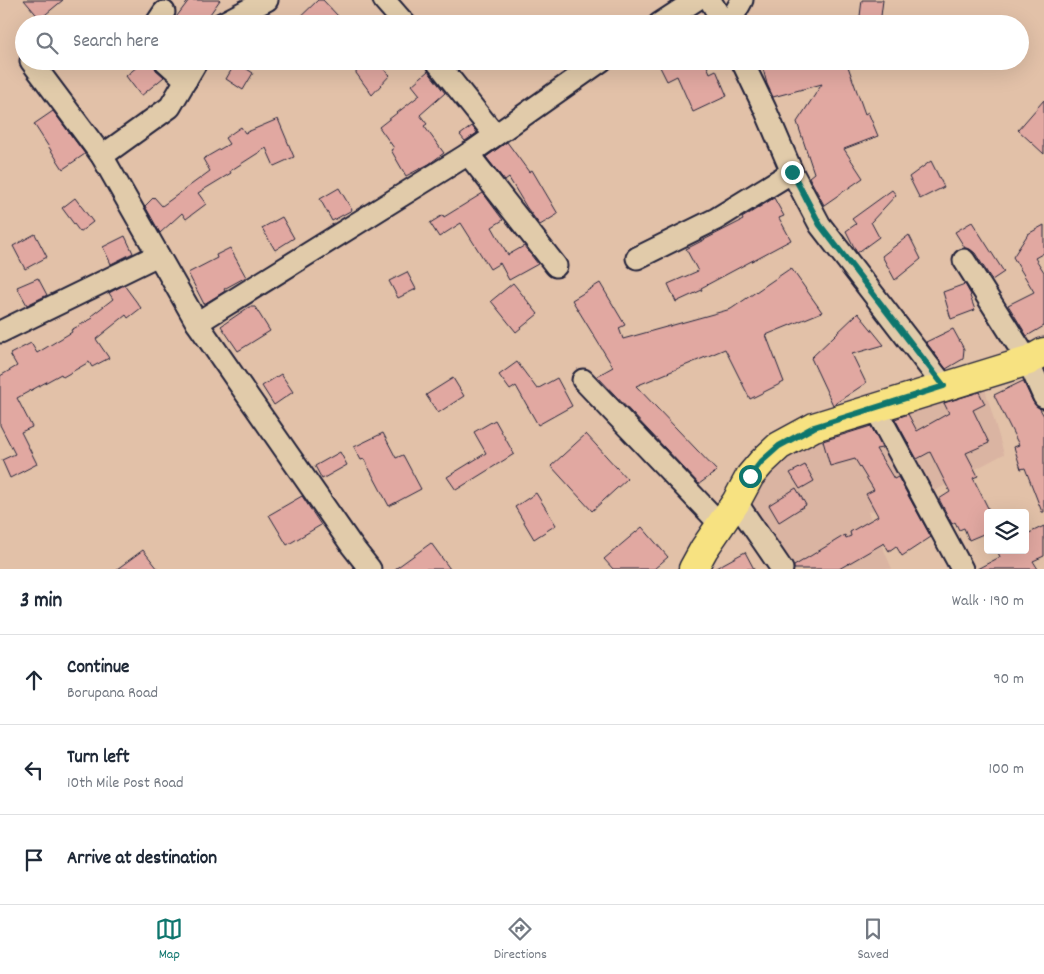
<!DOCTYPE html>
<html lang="en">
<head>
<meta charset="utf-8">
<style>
  body { margin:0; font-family:Dekko,sans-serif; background:#f2f2f3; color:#1f2937 }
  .controls { position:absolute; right:15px; bottom:15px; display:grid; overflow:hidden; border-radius:5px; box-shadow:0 5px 20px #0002 }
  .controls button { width:45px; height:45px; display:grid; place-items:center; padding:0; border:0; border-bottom:1px solid #e0e1e3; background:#fff; color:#1f2937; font:25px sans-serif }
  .stop { position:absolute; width:15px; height:15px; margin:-11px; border:4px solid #0f766e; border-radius:50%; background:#fff }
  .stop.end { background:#0f766e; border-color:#fff; box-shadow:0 1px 5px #0008 }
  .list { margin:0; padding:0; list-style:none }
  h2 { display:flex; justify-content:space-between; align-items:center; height:65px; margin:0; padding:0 20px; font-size:21px }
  h2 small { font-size:16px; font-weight:400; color:#747a83 }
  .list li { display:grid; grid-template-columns:32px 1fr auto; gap:15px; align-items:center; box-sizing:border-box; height:90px; padding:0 20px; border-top:1px solid #e0e1e3 }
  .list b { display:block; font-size:19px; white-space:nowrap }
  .list p { margin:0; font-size:16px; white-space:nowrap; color:#747a83 }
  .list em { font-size:16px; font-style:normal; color:#747a83 }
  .icon { flex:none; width:28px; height:28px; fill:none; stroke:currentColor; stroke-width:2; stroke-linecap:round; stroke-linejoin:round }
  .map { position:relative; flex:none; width:1044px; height:569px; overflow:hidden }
  .search { position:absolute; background:#fff; box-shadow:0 5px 20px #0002; left:15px; right:15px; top:15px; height:55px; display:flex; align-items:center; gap:12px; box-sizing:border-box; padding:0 18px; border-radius:28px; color:#747a83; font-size:19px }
  .sheet { height:335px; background:#fff }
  nav { display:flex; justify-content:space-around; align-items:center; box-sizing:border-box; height:70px; border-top:1px solid #e0e1e3; background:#fff; font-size:14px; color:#747a83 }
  nav a { display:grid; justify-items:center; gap:2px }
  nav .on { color:#0f766e }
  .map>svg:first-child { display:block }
  .built { fill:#dab4a2 }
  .building { fill:#e1a8a1; stroke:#22223b }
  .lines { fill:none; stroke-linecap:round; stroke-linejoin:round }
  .minor-casing { stroke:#22223b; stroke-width:25 }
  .major-casing { stroke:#22223b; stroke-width:31 }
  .minor { stroke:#e1cbaa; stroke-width:21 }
  .major { stroke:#f7e281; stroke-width:28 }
  .route { stroke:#0f766e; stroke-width:6 }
</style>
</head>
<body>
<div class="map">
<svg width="1044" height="569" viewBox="0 0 1044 569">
  <rect width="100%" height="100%" fill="#e2c1a8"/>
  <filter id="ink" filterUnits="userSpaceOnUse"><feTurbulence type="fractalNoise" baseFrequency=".02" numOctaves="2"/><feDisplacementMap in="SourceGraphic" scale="10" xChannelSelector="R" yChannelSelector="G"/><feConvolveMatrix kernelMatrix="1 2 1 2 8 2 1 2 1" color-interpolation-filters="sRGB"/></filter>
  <g filter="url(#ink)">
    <!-- built -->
    <polygon class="built" points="981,375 1004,454 923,497 868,512 892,569 782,569 736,502 761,463"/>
    <!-- building -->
    <g class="building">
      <polygon points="24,0 63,0 40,19"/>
      <polygon points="189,0 220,0 203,24 171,24"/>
      <polygon points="318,0 323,0 338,16 329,24 293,24"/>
      <polygon points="862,0 883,0 880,24 859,24"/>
      <polygon points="144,61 153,61 156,70 164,77 141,96 126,76"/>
      <polygon points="358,61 375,61 390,75 372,95 356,73"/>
      <polygon points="657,61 705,61 710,73 716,70 727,96 693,112 677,76 667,81"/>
      <polygon points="761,61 846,61 865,114 868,112 878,136 844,149 863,178 824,205 809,177 814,173 797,122 822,84 773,97 767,84"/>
      <polygon points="236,62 253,73 243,90 226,79"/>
      <polygon points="428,71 445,93 420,115 427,124 424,126 444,153 429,164 406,176 391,150 394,148 379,127 420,95 412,85"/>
      <polygon points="1044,100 1044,154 1018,130"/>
      <polygon points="53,111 85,154 63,169 34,124"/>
      <polygon points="278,119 294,157 274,166 266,148 230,171 231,173 198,193 206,204 186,219 182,213 160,233 145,206 154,197 162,206 210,171 203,159 229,144 225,138 241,127 245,133"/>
      <polygon points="472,126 477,133 465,141 460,135"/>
      <polygon points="507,142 529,172 532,170 558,214 540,225 527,208 509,178 505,181 486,157"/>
      <polygon points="931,161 944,187 920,199 909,177"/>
      <polygon points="339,188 352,210 332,221 320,199"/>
      <polygon points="892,190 896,195 871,222 879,237 857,253 846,231 856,224 852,219"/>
      <polygon points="483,193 503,220 492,227 508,255 524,246 538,264 509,280 500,263 490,269 461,223 439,237 430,223 443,215 444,217"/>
      <polygon points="75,198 93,222 80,232 62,208"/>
      <polygon points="774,198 784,216 779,218 791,240 701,288 702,290 676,302 668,284 698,271 686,249 743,220 742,218"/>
      <polygon points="282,217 294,238 275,250 262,228"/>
      <polygon points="972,222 1004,272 992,280 975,253 970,249 965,248 955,232"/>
      <polygon points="1044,225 1044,253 1035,258 1044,272 1044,326 1027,336 1008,305 1034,292 1013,257 1028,234"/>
      <polygon points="35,234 47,257 25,269 13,246"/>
      <polygon points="909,235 921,259 895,280 882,256"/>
      <polygon points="125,236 133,253 111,264 103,247"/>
      <polygon points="230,248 246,277 224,289 225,291 204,304 188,273 217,258 216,255"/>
      <polygon points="791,268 822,312 766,335 784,382 750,399 725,349 636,386 717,471 699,484 597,376 613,367 572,300 600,283 625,325 619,328 623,339 731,309"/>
      <polygon points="407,272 416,289 398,298 389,281"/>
      <polygon points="38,278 47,295 27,305 17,287"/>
      <polygon points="513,283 538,314 516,332 491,301"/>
      <polygon points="965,284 971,295 970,296 975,310 951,319 943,292"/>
      <polygon points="124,285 141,308 128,318 126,315 96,339 109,358 92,367 89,362 63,377 61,374 17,398 32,427 21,432 37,464 10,478 2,460 15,454 0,425 0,376 17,366 10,354 31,343 37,353 72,332 71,330 93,318 91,316 113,299 109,293"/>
      <polygon points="249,307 255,307 270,331 238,351 221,326"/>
      <polygon points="858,313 884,345 852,354 866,383 833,405 811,358"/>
      <polygon points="953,329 964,349 963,359 946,369 926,342"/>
      <polygon points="517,362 537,389 557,378 572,406 538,425 516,386 510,390 499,375"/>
      <polygon points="281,374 293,392 274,405 262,386"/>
      <polygon points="453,378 464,396 438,413 426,395"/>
      <polygon points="1023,381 1033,402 1040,409 1044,416 1044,512 1042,512 1025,468 1021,469 1014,447 1019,445 994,395"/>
      <polygon points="979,392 985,404 973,410 989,443 966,453 978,476 973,478 988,508 988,532 969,540 964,528 959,530 955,522 952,524 939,499 950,492 930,452 917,459 895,419 908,414 917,431 949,413 944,403"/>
      <polygon points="495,420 514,454 456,490 447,477 486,453 474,432"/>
      <polygon points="871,426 882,448 876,449 894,479 898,477 931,537 902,556 896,546 889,551 884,543 839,569 794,569 794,566 845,535 846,538 851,536 850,532 878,516 866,494 874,490 855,459 830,466 823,441"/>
      <polygon points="383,433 396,458 403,455 421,489 389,506 364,459 361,460 354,447"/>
      <polygon points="586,434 627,479 592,511 551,466"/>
      <polygon points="340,452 347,465 322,479 315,466"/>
      <polygon points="805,465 814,481 800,489 790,473"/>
      <polygon points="796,488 806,505 779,522 769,505"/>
      <polygon points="536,493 556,525 534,539 515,507"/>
      <polygon points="302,496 321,525 287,545 269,515"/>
      <polygon points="1044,526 1044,556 1033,561 1038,569 977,569 1000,557 997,550 1025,550 1025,535"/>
      <polygon points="642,527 668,557 654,569 613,569 604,559"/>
      <polygon points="431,543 450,569 395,569"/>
      <polygon points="143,550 158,569 117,569"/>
      <polygon points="745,552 754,569 714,569"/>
    </g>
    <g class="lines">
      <!-- minor casing -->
      <g class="minor-casing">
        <g id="minor">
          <polyline points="384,0 405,24"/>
          <polyline points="710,0 724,24"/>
          <polyline points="156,24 164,12"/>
          <polyline points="221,24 267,0"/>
          <polyline points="659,24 696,0"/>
          <polyline points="729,24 742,0"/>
          <polyline points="31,61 102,156 197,323 352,546 370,569"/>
          <polyline points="165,61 186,80"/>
          <polyline points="436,61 495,135"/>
          <polyline points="742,61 765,109 792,172 820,225 944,386"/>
          <polyline points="468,154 556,266"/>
          <polyline points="102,156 170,107 197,61"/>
          <polyline points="637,258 716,219 792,172"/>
          <polyline points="964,260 1028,361 1044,397"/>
          <polyline points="197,323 473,151 601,61"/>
          <polyline points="0,332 158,255"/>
          <polyline points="583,380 721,525"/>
          <polyline points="875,408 962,569"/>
          <polyline points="736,502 782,569"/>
        </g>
      </g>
      <!-- major casing -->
      <g class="major-casing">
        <polyline id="major" points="693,569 704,549 736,502 750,476 761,463 779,446 814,427 1028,361 1044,352"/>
      </g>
      <!-- minor -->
      <use href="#minor" class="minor"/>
      <!-- major -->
      <use href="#major" class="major"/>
    </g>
  </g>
  <g class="lines" filter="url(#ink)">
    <!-- route -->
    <polyline class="route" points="750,476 761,462 779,446 814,427 944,386 820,225 792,172"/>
  </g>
</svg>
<div class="controls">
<button><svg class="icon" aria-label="layers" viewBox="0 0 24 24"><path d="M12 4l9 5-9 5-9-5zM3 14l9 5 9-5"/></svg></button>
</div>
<div class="stop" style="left:750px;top:476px"></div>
<div class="stop end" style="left:792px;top:172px"></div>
<div class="search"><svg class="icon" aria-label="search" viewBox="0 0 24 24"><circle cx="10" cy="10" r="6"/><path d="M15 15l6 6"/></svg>Search here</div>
</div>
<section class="sheet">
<h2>3 min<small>Walk · 190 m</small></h2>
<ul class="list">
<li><svg class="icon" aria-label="ahead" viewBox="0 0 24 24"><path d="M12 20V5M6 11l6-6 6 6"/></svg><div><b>Continue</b><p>Borupana Road</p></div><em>90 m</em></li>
<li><svg class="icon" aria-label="left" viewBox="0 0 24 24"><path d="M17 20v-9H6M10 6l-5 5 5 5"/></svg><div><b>Turn left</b><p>10th Mile Post Road</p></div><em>100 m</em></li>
<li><svg class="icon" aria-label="arrive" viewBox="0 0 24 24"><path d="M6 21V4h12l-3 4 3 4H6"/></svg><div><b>Arrive at destination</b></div></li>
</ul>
</section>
<nav>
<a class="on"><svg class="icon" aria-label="map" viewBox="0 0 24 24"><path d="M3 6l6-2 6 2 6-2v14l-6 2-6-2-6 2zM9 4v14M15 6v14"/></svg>Map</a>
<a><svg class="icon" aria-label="directions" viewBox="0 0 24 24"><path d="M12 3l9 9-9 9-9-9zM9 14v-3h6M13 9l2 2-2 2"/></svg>Directions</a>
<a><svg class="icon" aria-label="saved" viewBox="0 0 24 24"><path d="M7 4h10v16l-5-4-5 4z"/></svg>Saved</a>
</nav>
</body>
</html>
